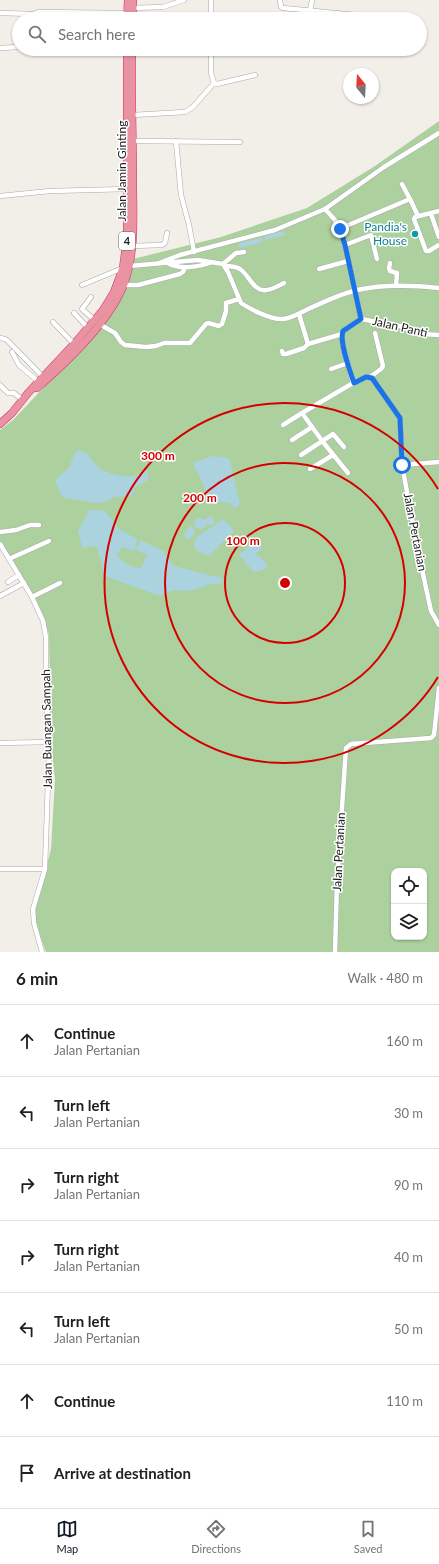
<!DOCTYPE html>
<html lang="en">
<head>
<meta charset="utf-8">
<style>
  body { margin:0; font-family:Lato,sans-serif; background:#f2f2f2; color:#202124 }
  .controls { position:absolute; right:12px; bottom:12px; display:grid; overflow:hidden; border-radius:8px; box-shadow:0 1px 3px #0004 }
  .controls button { width:36px; height:36px; display:grid; place-items:center; padding:0; border:0; border-bottom:1px solid #e0e0e0; background:#fff; color:#202124; font:20px sans-serif }
  .compass { position:absolute; left:343px; top:68px; width:36px; height:36px; border-radius:50%; background:#fff; box-shadow:0 1px 3px #0004; rotate:342deg }
  .stop { position:absolute; width:12px; height:12px; margin:-9px; border:3px solid #1a73e8; border-radius:50%; background:#fff }
  .stop.end { background:#1a73e8; border-color:#fff; box-shadow:0 1px 4px #0008 }
  .list { margin:0; padding:0; list-style:none }
  h2 { display:flex; justify-content:space-between; align-items:center; height:52px; margin:0; padding:0 16px; font-size:17px }
  h2 small { font-size:13px; font-weight:400; color:#757577 }
  .list li { display:grid; grid-template-columns:26px 1fr auto; gap:12px; align-items:center; box-sizing:border-box; height:72px; padding:0 16px; border-top:1px solid #e0e0e0 }
  .list b { display:block; font-size:15px; white-space:nowrap }
  .list p { margin:0; font-size:13px; white-space:nowrap; color:#757577 }
  .list em { font-size:13px; font-style:normal; color:#757577 }
  .icon { flex:none; width:22px; height:22px; fill:none; stroke:currentColor; stroke-width:2; stroke-linecap:round; stroke-linejoin:round }
  .map { position:relative; flex:none; width:439px; height:952px; overflow:hidden }
  .search { position:absolute; background:#fff; box-shadow:0 1px 3px #0004; left:12px; right:12px; top:12px; height:44px; display:flex; align-items:center; gap:10px; box-sizing:border-box; padding:0 14px; border-radius:22px; color:#757577; font-size:15px }
  .sheet { height:556px; background:#fff }
  nav { display:flex; justify-content:space-around; align-items:center; box-sizing:border-box; height:56px; border-top:1px solid #e0e0e0; background:#fff; font-size:11px; color:#757577 }
  nav a { display:grid; justify-items:center; gap:2px }
  nav .on { color:#111827 }
  .map>svg:first-child { display:block }
  .forest { fill:#add19e; fill-rule:evenodd }
  .water { fill:#aad3df }
  .lines { fill:none; stroke-linecap:round; stroke-linejoin:round }
  .minor-casing { stroke:#a9a9a9; stroke-width:5.5 }
  .highway-casing { stroke:#dc2a67; stroke-width:8 }
  .minor { stroke:#fff; stroke-width:4.5 }
  .highway { stroke:#e892a2; stroke-width:7 }
  .route { stroke:#1a73e8; stroke-width:5 }
  .ring { fill:none; stroke:#d40000; stroke-width:2 }
  .culture-dot { fill:#0f9aa8; stroke:#fff; stroke-width:1.5 }
  .labels { text-anchor:middle; stroke-width:3; stroke-linejoin:round; paint-order:stroke }
  .shield { fill:#fff; stroke:#646464; stroke-width:1 }
  .shield-label { font-size:11px; font-weight:bold; fill:#222 }
  .street-label { font-size:12px; fill:#222; stroke:#fff }
  .culture-label { font-size:12px; fill:#0d838f; stroke:#fff; text-anchor:end }
  .centre { fill:#d40000; stroke:#fff; stroke-width:2 }
  .ring-label { font-size:12px; text-anchor:middle; font-weight:bold; fill:#d40000; stroke:#fff; stroke-width:3; stroke-linejoin:round; paint-order:stroke }
</style>
</head>
<body>
<div class="map">
<svg width="439" height="952" viewBox="0 0 439 952">
  <rect width="100%" height="100%" fill="#f2efe9"/>
  <!-- forest -->
  <path class="forest" d="M439 121V952H46L33 917 51 849 55 779 51 744 49 635 42 613 0 540V430L13 420 95 333 129 260 221 237 307 208 375 166ZM394 871H424V937H394Z"/>
  <!-- water -->
  <g class="water">
    <polygon points="284,231 285,235 265,240 264,236"/>
    <polygon points="262,238 263,242 240,248 239,243"/>
    <path d="M78 450C89 452 92 461 99 468 104 473 129 478 136 476 140 474 143 472 147 471L149 477 146 481 134 488V490L131 496 114 497 108 501 99 503 64 498 61 495 55 481C59 475 65 472 69 467 72 461 73 456 78 450Z"/>
    <polygon points="212,456 229,458 240,504 235,509 230,503 211,501 193,463"/>
    <path d="M89 510 105 511 121 531 136 538 137 541 134 551 123 547 120 549 117 555C122 562 132 568 141 568L147 555 138 551 136 549 140 540 163 551 174 566 213 576 220 577 224 581 218 584H210L196 589 187 591 173 590 162 595H157L105 576 97 547 89 546 83 549 78 532Z"/>
    <polygon points="209,516 213,517 214,523 210,525 206,524 205,527 202,529 196,528 194,525 196,519 201,518 205,520"/>
    <polygon points="223,519 234,531 209,556 197,551 194,545 196,538"/>
    <path d="M192 526 195 531 193 536 187 540C183 534 186 529 192 526Z"/>
    <polygon points="254,541 258,541 261,546 261,549 256,554 267,564 268,566 265,569 256,572 253,571 239,555"/>
  </g>
  <g class="lines">
    <!-- minor casing -->
    <g class="minor-casing">
      <g id="minor">
        <polyline points="211,0 211,19"/>
        <polyline points="280,0 281,7 283,8 366,16"/>
        <polyline points="131,8 163,7 184,0"/>
        <polyline points="310,11 312,0"/>
        <polyline points="0,13 33,14 38,12 127,13"/>
        <polyline points="0,48 19,47"/>
        <polyline points="211,49 211,73 214,83 217,84 255,75"/>
        <polyline points="133,115 185,112 193,107 214,83"/>
        <polyline points="133,141 240,142"/>
        <polyline points="176,141 181,195 189,225 194,252"/>
        <polyline points="402,184 410,199"/>
        <polyline points="0,196 50,191 128,189"/>
        <path d="M325 209 335 220 339 229 345 245 361 319 343 331C339 342 350 371 353 383L366 377 372 378 400 418 402 465 418 551 431 611 439 625"/>
        <polyline points="439,211 415,217 414,219 426,251 429,251 439,245"/>
        <polyline points="431,214 439,237"/>
        <polyline points="339,229 410,199 418,216"/>
        <polyline points="345,245 371,235 377,259"/>
        <polyline points="132,246 162,245 165,243 167,233"/>
        <polyline points="159,263 180,255 275,230 325,209 384,167 439,133"/>
        <path d="M168 263C179 270 200 267 212 262"/>
        <polyline points="390,263 389,268 390,271 397,273 396,286"/>
        <polyline points="223,264 236,253 244,252"/>
        <path d="M129 266 198 260 223 264 228 272 241 303C250 309 271 320 283 319 292 318 300 313 308 309 324 302 340 294 357 290 384 284 412 285 439 288"/>
        <path d="M224 266C229 266 235 266 240 269 249 275 254 292 266 290 272 290 278 286 284 283"/>
        <polyline points="319,269 348,261"/>
        <polyline points="82,285 123,268"/>
        <polyline points="123,285 138,285 180,274 183,272 185,267"/>
        <polyline points="91,297 82,309 84,311 95,320"/>
        <polyline points="74,313 88,328"/>
        <polyline points="361,319 405,327 422,334 439,335"/>
        <polyline points="53,322 74,344"/>
        <polyline points="99,324 115,333 121,342 125,345 146,347 156,346 164,343 190,343 206,324 208,323 219,326 222,324 226,311 226,303 239,299"/>
        <polyline points="0,338 5,339 8,341 42,376"/>
        <polyline points="308,344 342,334"/>
        <polyline points="282,351 283,354 286,354 304,348 308,344 299,314"/>
        <polyline points="12,352 19,365 40,383"/>
        <polyline points="331,369 348,363"/>
        <polyline points="370,377 381,369 383,366 375,333"/>
        <polyline points="0,385 8,393 14,393 23,400"/>
        <polyline points="283,425 302,413"/>
        <polyline points="292,440 312,427"/>
        <polyline points="301,455 333,434 344,447"/>
        <polyline points="402,465 439,462"/>
        <polyline points="310,469 333,455"/>
        <polyline points="348,473 323,442 302,413 353,383"/>
        <polyline points="0,532 16,530 30,525 39,525"/>
        <polyline points="0,544 32,597 43,621 46,637 46,686 49,750 45,869 33,909 34,923 42,952"/>
        <polyline points="9,559 49,541"/>
        <polyline points="8,582 19,575"/>
        <polyline points="0,596 24,583"/>
        <polyline points="32,597 60,583"/>
        <polyline points="0,743 49,742"/>
        <polyline points="0,869 45,869"/>
        <polyline points="335,952 337,882 346,748 351,744 431,738 434,735 439,688"/>
      </g>
    </g>
    <!-- highway casing -->
    <g class="highway-casing">
      <g id="highway">
        <polyline points="133,0 133,19"/>
        <polyline points="127,19 128,0"/>
        <path d="M37 388C67 362 110 321 124 284 136 252 133 215 133 182 133 138 131 93 132 49"/>
        <polyline points="0,424 12,413 28,393 74,344 103,310 114,292 123,268 127,238 127,49"/>
      </g>
    </g>
    <!-- minor -->
    <use href="#minor" class="minor"/>
    <!-- highway -->
    <use href="#highway" class="highway"/>
  </g>
  <g class="lines">
    <!-- route -->
    <path class="route" d="M340 229 345 245 361 319 343 331C339 342 350 371 354 383L366 377 372 378 400 418 402 465"/>
  </g>
  <!-- distance rings -->
  <g class="ring">
    <circle cx="285" cy="583" r="60"/>
    <circle cx="285" cy="583" r="120"/>
    <path d="M438 677A180 180 0 1 1 438 489"/>
  </g>
  <!-- markers -->
  <circle class="culture-dot" cx="415" cy="234" r="4"/>
  <g class="labels">
    <!-- shield labels -->
    <rect class="shield" x="119" y="232" width="16" height="18" rx="3"/>
    <g class="shield-label">
      <text x="127" y="245">4</text>
    </g>
    <!-- street labels -->
    <g class="street-label">
      <text transform="translate(122 171) rotate(-90)" y="4">Jalan Jamin Ginting</text>
      <text transform="translate(400 327) rotate(13)" y="4">Jalan Panti</text>
      <text transform="translate(415 532) rotate(79)" y="4">Jalan Pertanian</text>
      <text transform="translate(47 729) rotate(-91)" y="4">Jalan Buangan Sampah</text>
      <text transform="translate(339 852) rotate(-87)" y="4">Jalan Pertanian</text>
    </g>
    <!-- culture labels -->
    <g class="culture-label">
      <text x="407" y="231">Pandia's<tspan x="407" dy="14">House</tspan></text>
    </g>
  </g>
  <circle cx="285" cy="583" r="6" class="centre"/>
  <g class="ring-label">
    <text x="158" y="460">300 m</text>
    <text x="200" y="502">200 m</text>
    <text x="243" y="545">100 m</text>
  </g>
</svg>
<div class="controls">
<button><svg class="icon" aria-label="locate" viewBox="0 0 24 24"><circle cx="12" cy="12" r="6"/><path d="M12 2v4M12 18v4M2 12h4M18 12h4"/></svg></button>
<button><svg class="icon" aria-label="layers" viewBox="0 0 24 24"><path d="M12 4l9 5-9 5-9-5zM3 14l9 5 9-5"/></svg></button>
</div>
<svg class="compass" viewBox="-18 -18 36 36"><path d="M0-13l5 13h-10z" fill="#e53935"/><path d="M0 13l5-13h-10z" fill="#757577"/></svg>
<div class="stop" style="left:402px;top:465px"></div>
<div class="stop end" style="left:340px;top:229px"></div>
<div class="search"><svg class="icon" aria-label="search" viewBox="0 0 24 24"><circle cx="10" cy="10" r="6"/><path d="M15 15l6 6"/></svg>Search here</div>
</div>
<section class="sheet">
<h2>6 min<small>Walk · 480 m</small></h2>
<ul class="list">
<li><svg class="icon" aria-label="ahead" viewBox="0 0 24 24"><path d="M12 20V5M6 11l6-6 6 6"/></svg><div><b>Continue</b><p>Jalan Pertanian</p></div><em>160 m</em></li>
<li><svg class="icon" aria-label="left" viewBox="0 0 24 24"><path d="M17 20v-9H6M10 6l-5 5 5 5"/></svg><div><b>Turn left</b><p>Jalan Pertanian</p></div><em>30 m</em></li>
<li><svg class="icon" aria-label="right" viewBox="0 0 24 24"><path d="M7 20v-9h11M14 6l5 5-5 5"/></svg><div><b>Turn right</b><p>Jalan Pertanian</p></div><em>90 m</em></li>
<li><svg class="icon" aria-label="right" viewBox="0 0 24 24"><path d="M7 20v-9h11M14 6l5 5-5 5"/></svg><div><b>Turn right</b><p>Jalan Pertanian</p></div><em>40 m</em></li>
<li><svg class="icon" aria-label="left" viewBox="0 0 24 24"><path d="M17 20v-9H6M10 6l-5 5 5 5"/></svg><div><b>Turn left</b><p>Jalan Pertanian</p></div><em>50 m</em></li>
<li><svg class="icon" aria-label="ahead" viewBox="0 0 24 24"><path d="M12 20V5M6 11l6-6 6 6"/></svg><div><b>Continue</b></div><em>110 m</em></li>
<li><svg class="icon" aria-label="arrive" viewBox="0 0 24 24"><path d="M6 21V4h12l-3 4 3 4H6"/></svg><div><b>Arrive at destination</b></div></li>
</ul>
</section>
<nav>
<a class="on"><svg class="icon" aria-label="map" viewBox="0 0 24 24"><path d="M3 6l6-2 6 2 6-2v14l-6 2-6-2-6 2zM9 4v14M15 6v14"/></svg>Map</a>
<a><svg class="icon" aria-label="directions" viewBox="0 0 24 24"><path d="M12 3l9 9-9 9-9-9zM9 14v-3h6M13 9l2 2-2 2"/></svg>Directions</a>
<a><svg class="icon" aria-label="saved" viewBox="0 0 24 24"><path d="M7 4h10v16l-5-4-5 4z"/></svg>Saved</a>
</nav>
</body>
</html>
